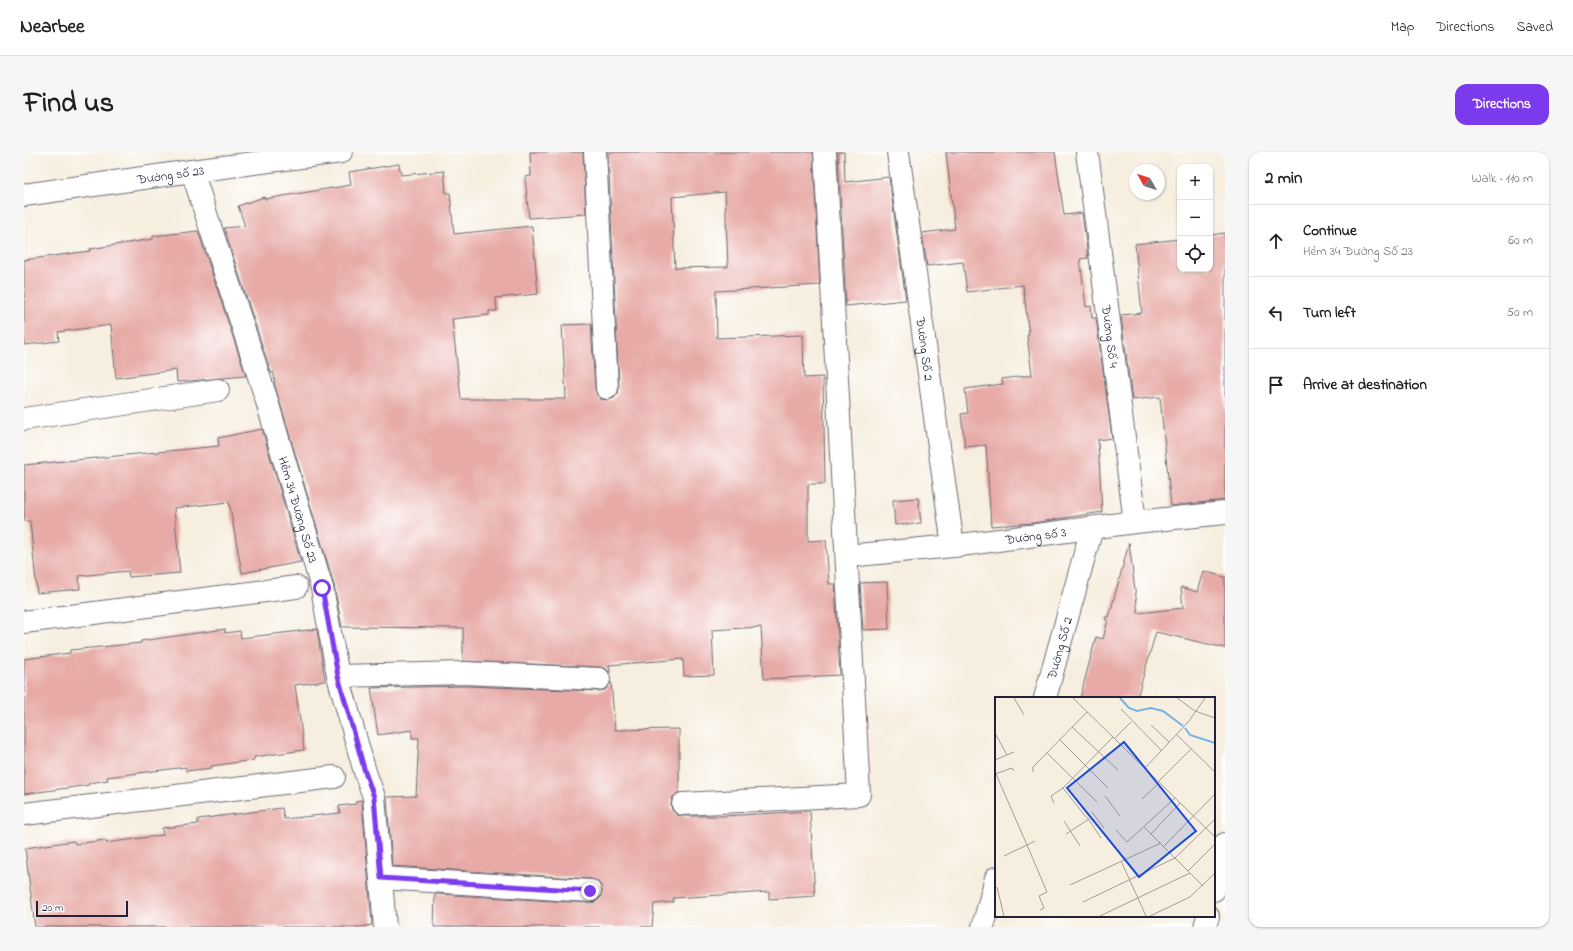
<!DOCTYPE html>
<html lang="en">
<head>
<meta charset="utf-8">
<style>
  body { margin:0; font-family:"Indie Flower",sans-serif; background:#f6f6f6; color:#202124 }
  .controls { position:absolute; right:12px; top:12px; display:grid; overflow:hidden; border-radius:8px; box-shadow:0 1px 3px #0004 }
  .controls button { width:36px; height:36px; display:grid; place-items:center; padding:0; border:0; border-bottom:1px solid #e0e0e0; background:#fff; color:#202124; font:20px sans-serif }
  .compass { position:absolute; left:1105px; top:12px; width:36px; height:36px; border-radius:50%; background:#fff; box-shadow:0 1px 3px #0004; rotate:309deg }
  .scale { position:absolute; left:12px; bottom:10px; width:92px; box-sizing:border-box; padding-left:4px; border:2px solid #22223b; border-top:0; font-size:11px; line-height:14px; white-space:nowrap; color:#22223b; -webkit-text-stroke:3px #fff; paint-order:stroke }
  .stop { position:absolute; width:12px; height:12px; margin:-9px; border:3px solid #7c3aed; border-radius:50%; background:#fff }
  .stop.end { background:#7c3aed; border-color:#fff; box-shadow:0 1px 4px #0008 }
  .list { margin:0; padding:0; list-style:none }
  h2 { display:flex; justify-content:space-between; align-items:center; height:52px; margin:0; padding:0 16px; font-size:17px }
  h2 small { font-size:13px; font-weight:400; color:#757577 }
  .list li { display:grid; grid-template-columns:26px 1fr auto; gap:12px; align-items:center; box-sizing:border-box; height:72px; padding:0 16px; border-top:1px solid #e0e0e0 }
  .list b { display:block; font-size:15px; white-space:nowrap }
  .list p { margin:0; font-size:13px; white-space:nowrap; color:#757577 }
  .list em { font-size:13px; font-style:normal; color:#757577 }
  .icon { flex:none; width:22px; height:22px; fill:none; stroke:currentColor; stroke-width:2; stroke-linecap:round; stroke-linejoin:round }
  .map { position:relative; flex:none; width:1201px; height:775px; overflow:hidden; border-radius:12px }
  header { display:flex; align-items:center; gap:24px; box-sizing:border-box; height:56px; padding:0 20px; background:#fff; border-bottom:1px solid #e0e0e0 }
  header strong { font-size:19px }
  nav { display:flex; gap:22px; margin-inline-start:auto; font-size:14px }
  .intro { display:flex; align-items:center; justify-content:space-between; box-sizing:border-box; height:96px; padding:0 24px }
  h1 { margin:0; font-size:28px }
  .button { padding:10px 18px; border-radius:12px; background:#7c3aed; color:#fff; font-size:14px; font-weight:700 }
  main { display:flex; gap:24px; padding:0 24px }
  aside { flex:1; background:#fff; border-radius:12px; box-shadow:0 1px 3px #0004 }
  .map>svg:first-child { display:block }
  .building { fill:#e7aaa6; fill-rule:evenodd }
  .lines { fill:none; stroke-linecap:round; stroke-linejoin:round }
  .minor-casing { stroke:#6c6974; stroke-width:24 }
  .minor { stroke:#fff; stroke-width:22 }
  .route { stroke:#7c3aed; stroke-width:5 }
  .labels { text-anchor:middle; stroke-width:3; stroke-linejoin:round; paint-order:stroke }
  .street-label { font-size:13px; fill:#22223b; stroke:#fff }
  .inset-river { fill:none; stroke:#75b3e8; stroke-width:2 }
  .inset-road { fill:none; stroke:#a19c9d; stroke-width:1 }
  .view { fill:#1d4ed8; fill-opacity:0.15; stroke:#1d4ed8; stroke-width:2 }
  .inset-edge { fill:none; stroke:#22223b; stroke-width:2 }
</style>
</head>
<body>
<header>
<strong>Nearbee</strong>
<nav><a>Map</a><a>Directions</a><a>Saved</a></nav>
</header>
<div class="intro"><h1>Find us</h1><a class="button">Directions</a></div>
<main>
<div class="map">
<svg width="1201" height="775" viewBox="0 0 1201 775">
  <rect width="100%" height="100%" fill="#fff"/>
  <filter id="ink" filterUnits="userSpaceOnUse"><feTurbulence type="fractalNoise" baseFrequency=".025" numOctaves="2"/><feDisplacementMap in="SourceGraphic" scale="8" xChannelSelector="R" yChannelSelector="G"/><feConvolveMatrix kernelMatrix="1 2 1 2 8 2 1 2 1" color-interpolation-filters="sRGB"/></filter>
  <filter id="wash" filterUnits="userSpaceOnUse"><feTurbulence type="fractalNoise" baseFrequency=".012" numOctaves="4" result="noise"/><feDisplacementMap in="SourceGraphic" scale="16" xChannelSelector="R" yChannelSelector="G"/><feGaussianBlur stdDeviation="0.9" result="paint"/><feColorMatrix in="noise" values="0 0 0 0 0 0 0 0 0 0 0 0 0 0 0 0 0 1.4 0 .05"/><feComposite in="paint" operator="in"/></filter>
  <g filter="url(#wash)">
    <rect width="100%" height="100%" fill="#f6eede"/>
    <g id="blocks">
      <!-- building -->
      <g class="building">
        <polygon points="506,0 559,0 562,62 505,66 501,25 507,24"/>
        <path d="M584 0H789L796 133 692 139 693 186 779 183 780 226 799 225 801 332H784V389L802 388 805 432H811L816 523 740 527 737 475 688 478 690 523 660 524 659 507 585 513 586 521 581 516 576 515 439 509V476L318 475 310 433 251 234 250 221H247L200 76 221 74 214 54 240 45 241 47 327 33 325 20 375 12 377 23 420 19 422 41H426L430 82 508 74 514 142 472 146 473 159H465V163L428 167 437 247H542L538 173 567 172 571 237 573 243 577 247 584 248 590 246 594 242 595 235ZM701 40 704 115 651 116 648 45Z"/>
        <polygon points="814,0 820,0 821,30 865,25 882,148 822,154"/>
        <polygon points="922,0 1031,0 1040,63 1058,61 1064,106 1056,107 1062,155 1067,154 1068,166 1072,166 1088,286 1074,288 1078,360 1009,371 967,374 962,293 941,295 937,262 944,261 941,237 979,232 978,227 1008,223 1003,183 1005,183 999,133 943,140 939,110 903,114 898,81 931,77"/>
        <polygon points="174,79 222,224 153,230 152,218 92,226 87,173 34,180 35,189 0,193 0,108 66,99 66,97 129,87 129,84"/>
        <polygon points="1201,81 1201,348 1147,354 1136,245 1108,248 1097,163 1118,161 1111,92 1156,87 1156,117 1186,117 1186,83"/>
        <polygon points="238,277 277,410 218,421 205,350 150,356 156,421 105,425 104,419 55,424 56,437 13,441 6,369 0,369 0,313 195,294 194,286"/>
        <polygon points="894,346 897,371 871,373 869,348"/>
        <polygon points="1105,391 1114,461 1159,456 1157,435 1173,440 1179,419 1201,425 1201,496 1132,480 1113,546 1056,546 1072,485 1079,487 1084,468 1081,467 1082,465 1085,465"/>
        <polygon points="863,430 865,477 839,478 836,431"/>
        <polygon points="201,477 201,481 216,479 217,486 293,477 301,529 271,533 280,598 230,605 230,608 187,614 188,616 162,619 162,615 83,625 84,628 65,631 65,633 0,642 0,507 46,501 46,498 117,491 117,489"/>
        <polygon points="587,530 591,578 655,577 655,640 648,646 647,652 648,658 653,663 660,664 699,664 786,659 791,744 745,747 745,740 649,746 649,750 630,752 628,775 410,775 411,742 565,751 571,750 576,746 578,740 577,734 573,729 567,727 368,714 363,645 392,644 395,586 388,586 388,578 354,583 347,536 441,534 574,539 581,538"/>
        <polygon points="338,648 348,773 336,775 11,775 1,696 50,689 51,692 82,688 82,691 139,683 138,676 174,672 174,667 258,656 260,667 316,661 315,654 332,652 332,649"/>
      </g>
    </g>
  </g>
  <g filter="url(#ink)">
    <use href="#blocks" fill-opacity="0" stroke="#6c6974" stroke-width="1"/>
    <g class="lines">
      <!-- minor casing -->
      <g class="minor-casing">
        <g id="minor">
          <polyline points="571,0 583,236"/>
          <path id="s1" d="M874 0 929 394"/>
          <path id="s2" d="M1063 0 1111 370"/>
          <path id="s3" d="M168 19 242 246 298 436 314 524 341 620 350 645 361 775"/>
          <path id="s4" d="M0 43 168 19 317 0"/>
          <polyline points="0,267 194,238"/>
          <path id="s5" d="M823 404 929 394 1111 370 1201 361"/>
          <polyline points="0,470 272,435"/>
          <polyline points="314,524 441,521 575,527"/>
          <path id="s6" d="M1021 546 1068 376"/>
          <polyline points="659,652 835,643 801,0"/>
          <polyline points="0,662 310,625"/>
          <polyline points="357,726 566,739"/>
          <polyline points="1190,738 1201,692"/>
          <polyline points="959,775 972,726"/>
          <polyline points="1181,775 1184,764"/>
        </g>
      </g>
      <!-- minor -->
      <use href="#minor" class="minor"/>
    </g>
  </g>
  <g class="lines" filter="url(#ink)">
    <!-- route -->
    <polyline class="route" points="298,436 314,524 341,620 350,645 357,726 566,739"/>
  </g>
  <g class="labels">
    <!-- street labels -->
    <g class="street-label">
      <text dy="5" stroke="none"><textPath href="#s4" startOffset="148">Đường số 23</textPath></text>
      <text dy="5" stroke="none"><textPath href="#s2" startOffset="186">Đường Số 4</textPath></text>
      <text dy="5" stroke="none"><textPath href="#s1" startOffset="199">Đường Số 2</textPath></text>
      <text dy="5" stroke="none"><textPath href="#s3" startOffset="355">Hẻm 34 Đường Số 23</textPath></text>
      <text dy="5" stroke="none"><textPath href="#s5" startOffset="190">Đường số 3</textPath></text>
      <text dy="5" stroke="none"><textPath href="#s6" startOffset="52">Đường Số 2</textPath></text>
    </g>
  </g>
  <!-- overview -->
  <g transform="translate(971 545)">
    <rect width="220" height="220" fill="#f6eede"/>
    <path class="inset-river" d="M125 1 134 11 142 14 156 11 168 14 188 29M190 31 195 38 220 46"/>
    <path class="inset-road" d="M19 1 29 18M78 1 220 140M182 1 200 14 220 21M126 12 166 53M156 28 174 45M77 30 123 73M0 36 12 58M181 37 220 75M120 41 136 25M65 43 113 91M52 56 102 105M0 63 19 55M151 70 194 24 210 1M38 75V70L92 15M0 77 17 71 19 74M1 77 32 148 40 144M164 84 196 52M68 91 91 120M110 99 125 119M147 102 165 85M59 106 56 99 68 91 118 40M97 115 109 131M92 120 106 141M69 124 85 149M149 130 208 189M121 133 132 145 180 101M71 137 94 122M156 137 185 106M169 149 220 97M9 159 32 148 52 195 44 199 49 211 45 213M126 164 151 219M193 174 220 147M75 188 166 146M2 190 9 219M88 205 180 161 220 122M105 219 195 176M155 219 195 200 220 176"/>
    <path class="view" d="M129 45 201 134 144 180 72 91Z"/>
    <rect width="220" height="220" class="inset-edge"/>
  </g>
</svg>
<div class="controls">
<button>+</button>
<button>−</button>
<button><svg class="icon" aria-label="locate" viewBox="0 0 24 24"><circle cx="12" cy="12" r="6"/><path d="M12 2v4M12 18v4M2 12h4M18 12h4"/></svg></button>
</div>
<svg class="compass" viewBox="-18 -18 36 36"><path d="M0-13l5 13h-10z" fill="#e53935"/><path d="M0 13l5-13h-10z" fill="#757577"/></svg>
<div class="scale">20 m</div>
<div class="stop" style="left:298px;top:436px"></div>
<div class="stop end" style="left:566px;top:739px"></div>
</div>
<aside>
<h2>2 min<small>Walk · 110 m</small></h2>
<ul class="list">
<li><svg class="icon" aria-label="ahead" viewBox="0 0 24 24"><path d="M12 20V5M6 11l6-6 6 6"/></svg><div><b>Continue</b><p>Hẻm 34 Đường Số 23</p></div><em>60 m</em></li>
<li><svg class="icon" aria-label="left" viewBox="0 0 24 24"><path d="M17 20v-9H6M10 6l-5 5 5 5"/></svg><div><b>Turn left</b></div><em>50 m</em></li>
<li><svg class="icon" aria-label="arrive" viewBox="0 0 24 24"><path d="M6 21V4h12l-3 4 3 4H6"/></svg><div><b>Arrive at destination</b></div></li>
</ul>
</aside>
</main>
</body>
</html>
